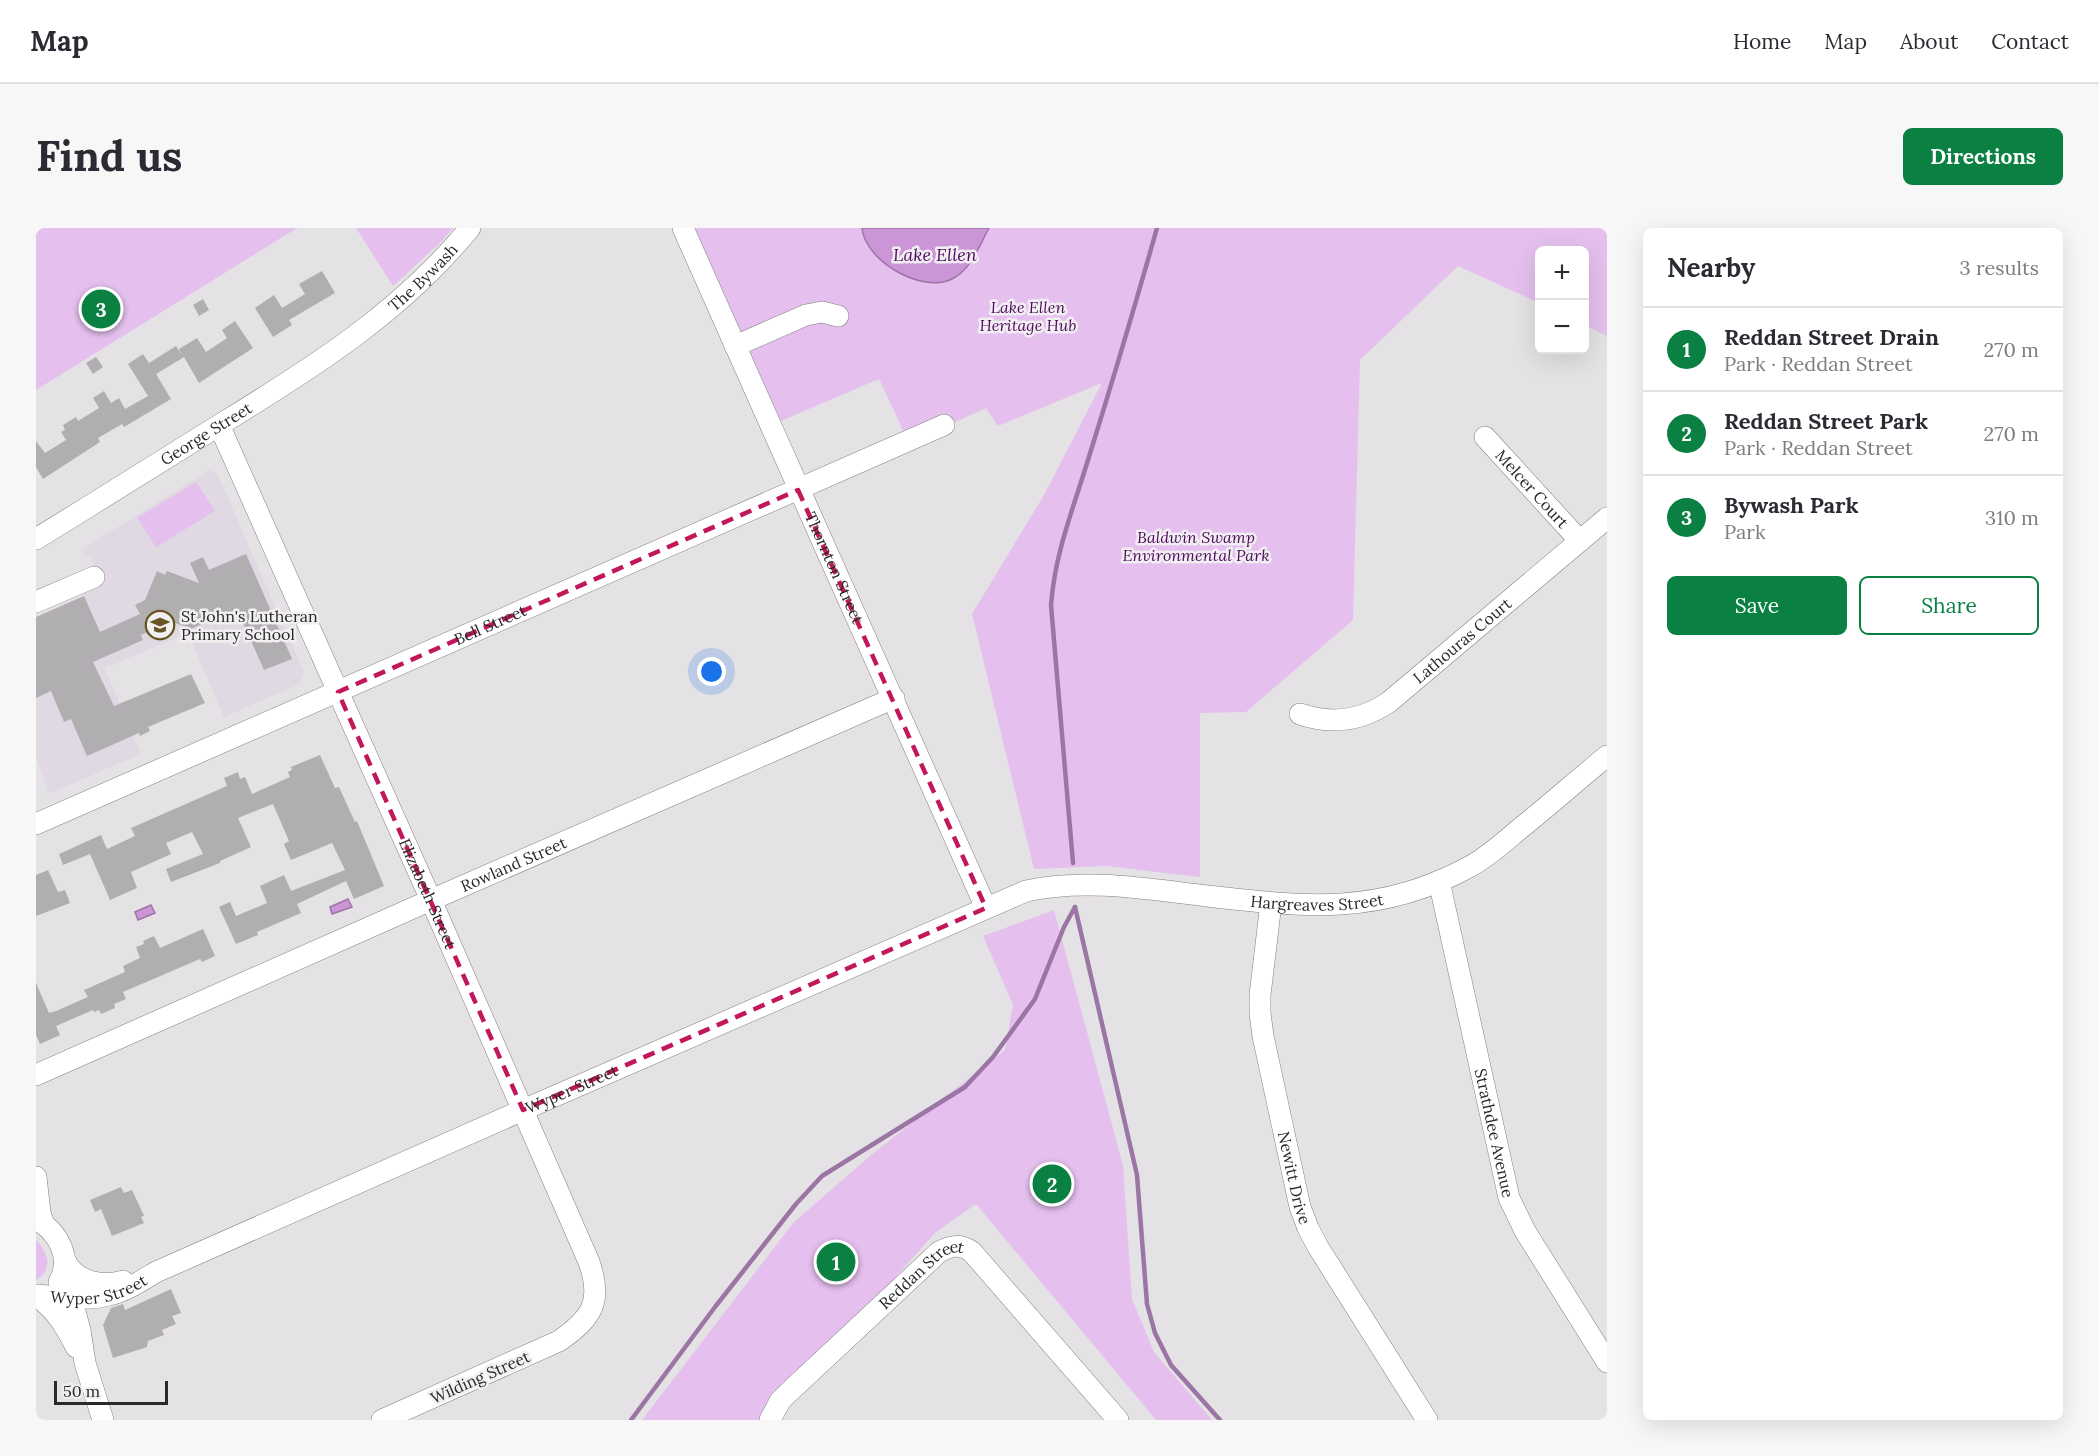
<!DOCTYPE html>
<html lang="en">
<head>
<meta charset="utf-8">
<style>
  body { margin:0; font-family:Lora,serif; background:#f7f7f7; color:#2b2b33 }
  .controls { position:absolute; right:18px; top:18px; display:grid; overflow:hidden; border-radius:9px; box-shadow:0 6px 24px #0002 }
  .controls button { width:54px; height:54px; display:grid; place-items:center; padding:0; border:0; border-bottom:2px solid #e1e1e2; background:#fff; color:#2b2b33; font:30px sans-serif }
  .scale { position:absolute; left:18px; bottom:15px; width:114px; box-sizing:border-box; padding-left:6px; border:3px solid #2a292a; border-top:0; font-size:16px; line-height:21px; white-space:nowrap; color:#2a292a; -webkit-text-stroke:4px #f2eff3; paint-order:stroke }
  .you { position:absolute; left:676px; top:444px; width:21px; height:21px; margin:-15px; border:4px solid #fff; border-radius:50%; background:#1a73e8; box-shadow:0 0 0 9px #1a73e833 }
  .badge { display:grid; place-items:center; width:39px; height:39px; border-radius:50%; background:#0b8043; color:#fff; font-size:20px; font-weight:700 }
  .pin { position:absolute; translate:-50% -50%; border:3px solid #fff; box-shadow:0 2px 6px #0006 }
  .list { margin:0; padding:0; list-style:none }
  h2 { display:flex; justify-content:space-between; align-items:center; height:78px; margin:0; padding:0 24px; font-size:26px }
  h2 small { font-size:20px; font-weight:400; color:#7c7c81 }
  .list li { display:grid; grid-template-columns:39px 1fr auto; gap:18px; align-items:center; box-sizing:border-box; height:84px; padding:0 24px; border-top:2px solid #e1e1e2 }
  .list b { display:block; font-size:22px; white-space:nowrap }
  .list p { margin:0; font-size:20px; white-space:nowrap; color:#7c7c81 }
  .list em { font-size:20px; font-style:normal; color:#7c7c81 }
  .actions { display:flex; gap:12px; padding:18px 24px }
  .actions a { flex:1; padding:14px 0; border:2px solid #0b8043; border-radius:9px; text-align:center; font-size:21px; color:#0b8043 }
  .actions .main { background:#0b8043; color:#fff }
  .map { position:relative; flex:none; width:1571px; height:1192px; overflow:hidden; border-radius:9px }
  header { display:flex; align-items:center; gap:36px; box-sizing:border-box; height:84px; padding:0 30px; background:#fff; border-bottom:2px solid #e1e1e2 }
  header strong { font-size:28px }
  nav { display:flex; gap:33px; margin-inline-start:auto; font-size:21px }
  .intro { display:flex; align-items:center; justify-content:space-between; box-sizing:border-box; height:144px; padding:0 36px }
  h1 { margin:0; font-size:42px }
  .button { padding:15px 27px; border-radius:9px; background:#0b8043; color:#fff; font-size:21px; font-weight:700 }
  main { display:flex; gap:36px; padding:0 36px }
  aside { flex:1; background:#fff; border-radius:9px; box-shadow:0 6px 24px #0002 }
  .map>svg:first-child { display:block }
  .built { fill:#e0d8e2 }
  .green { fill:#e5c0ee }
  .water { fill:#cc95d8; stroke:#9b75a4; stroke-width:1.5 }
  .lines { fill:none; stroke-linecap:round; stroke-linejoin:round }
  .stream { stroke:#9b75a4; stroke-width:4.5 }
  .building { fill:#b1aeb2 }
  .minor-casing { stroke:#827f83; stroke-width:22 }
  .minor { stroke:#fff; stroke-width:21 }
  .marked { fill:none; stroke:#c2185b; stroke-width:4.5; stroke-dasharray:12 8; stroke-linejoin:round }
  .labels { text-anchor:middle; stroke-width:5; stroke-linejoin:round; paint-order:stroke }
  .street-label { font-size:16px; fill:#2a292a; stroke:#f2eff3 }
  .park-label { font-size:16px; font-style:italic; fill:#4f095d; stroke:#f2eff3 }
  .poi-label { font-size:16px; fill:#2a292a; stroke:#f2eff3; text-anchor:start }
  .water-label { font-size:18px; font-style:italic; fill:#520d60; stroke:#f2eff3 }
</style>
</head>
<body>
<header>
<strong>Map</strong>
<nav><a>Home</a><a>Map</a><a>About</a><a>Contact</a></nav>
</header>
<div class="intro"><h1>Find us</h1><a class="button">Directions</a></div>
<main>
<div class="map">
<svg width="1571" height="1192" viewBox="0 0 1571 1192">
  <rect width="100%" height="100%" fill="#e5e2e5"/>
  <!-- built -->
  <polygon class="built" points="173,242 181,245 268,444 264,456 188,489 152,405 69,440 105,526 12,566 0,527 0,384 2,388 47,368 47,366 66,356 54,328 49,329 45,322"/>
  <!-- green -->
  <g class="green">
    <polygon points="0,0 261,0 0,162"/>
    <polygon points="320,0 417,0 405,14 357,58"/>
    <polygon points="645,0 1571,0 1571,108 1549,97 1548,22 1504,22 1503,75 1422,38 1324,132 1317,392 1210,484 1164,485 1164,649 1070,638 998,641 936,386 1008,267 1066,155 962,198 950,180 873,215 843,151 733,198"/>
    <polygon points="160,254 179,283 120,319 101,290"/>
    <polygon points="1018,682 1087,937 1096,1071 1118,1124 1176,1192 1120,1192 940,976 899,1005 848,1062 733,1172 724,1192 606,1192 757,995 835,927 969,822 977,777 947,708"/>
    <path d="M0 1012C12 1025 18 1041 0 1052Z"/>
  </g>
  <!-- water -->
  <g class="water">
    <path d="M826 0H953C943 18 935 42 916 51 886 66 829 33 826 0Z"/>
    <polygon points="312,671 316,679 296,686 294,679"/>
    <polygon points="115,677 119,685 102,692 99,684"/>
  </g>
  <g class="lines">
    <!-- stream -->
    <g class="stream">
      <path d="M1037 635 1015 377C1019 325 1037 281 1052 232 1076 155 1099 78 1121 0"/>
      <polyline points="1039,679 1101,947 1111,1076 1119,1105 1135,1137 1184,1192"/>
      <polyline points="595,1192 679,1079 760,976 786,948 929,859 957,829 999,771 1028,699 1039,679"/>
    </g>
  </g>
  <!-- building -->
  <g class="building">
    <polygon points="286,43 299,65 253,92 256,97 237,109 219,80 238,67 246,80 269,66 263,56"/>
    <polygon points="167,71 173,82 163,88 157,77"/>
    <polygon points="199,93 217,120 163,155 148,129 120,146 135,171 88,199 86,196 62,210 64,214 7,251 0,239 0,213 9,225 30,212 25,204 29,202 27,197 40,189 42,193 63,180 57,170 68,163 75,175 83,170 89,181 112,168 92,136 107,126 113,135 140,118 146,127 143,121 161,110 170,124 191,110 186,102"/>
    <polygon points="60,129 67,139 57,146 50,135"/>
    <polygon points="210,326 256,431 228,442 201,381 155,401 134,393 105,407 107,412 57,434 78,478 155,446 169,475 112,499 114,503 104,508 103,505 51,528 35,491 28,494 15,463 0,470 0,389 48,368 64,404 104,386 99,377 109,372 121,343 129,347 131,343 163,355 154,335 167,329 173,342"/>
    <polygon points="284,527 299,560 303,559 319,594 321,593 348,658 318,671 310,653 261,676 265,685 221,704 222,707 200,716 183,679 194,674 200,688 231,675 224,658 248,647 255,663 309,642 296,615 255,632 248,616 253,613 237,576 202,590 215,619 184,633 184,635 135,654 130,641 167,626 156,604 130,615 135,626 95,644 101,660 74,672 54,626 27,637 23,626 65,607 71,621 99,608 95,600 191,558 188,550 202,544 204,551 209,549 216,566 254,549 252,544 256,542 255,539"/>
    <polygon points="12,642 22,664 29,662 34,675 0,688 0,647"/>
    <polygon points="167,701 179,728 166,734 164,731 87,764 90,771 78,776 79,780 65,786 63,782 58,784 57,782 20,798 24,807 4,816 0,807 0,755 13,785 20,783 52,769 48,762 89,744 87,738 104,730 100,719 108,716 107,713 118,708 124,720"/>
    <polygon points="85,959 88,965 96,962 108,988 105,989 108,995 76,1008 65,981 59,984 54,972"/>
    <polygon points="135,1061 145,1085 136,1088 140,1096 126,1102 128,1107 112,1113 111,1119 77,1130 67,1097 75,1080 87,1076 89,1082"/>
  </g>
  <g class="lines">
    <!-- minor casing -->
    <g class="minor-casing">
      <g id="minor">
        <path id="s1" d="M647 0C747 227 850 452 950 680"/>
        <polyline points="699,118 770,87 786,84 802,88"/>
        <path id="s2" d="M183 197 395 672 553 1034C567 1074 556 1090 523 1113L346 1192"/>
        <path id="s3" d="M1449 209 1544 313"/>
        <path id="s4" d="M0 311C62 273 124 234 185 196 278 139 364 85 434 0"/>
        <polyline points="0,374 58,349"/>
        <path id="s5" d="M1264 486C1296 497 1325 493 1353 474L1571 290"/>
        <path id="s6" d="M0 596 908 197"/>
        <path id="s7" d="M1403 653 1473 970 1489 1003 1571 1134"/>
        <path id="s8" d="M1235 675 1224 767V785L1227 808 1264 979 1272 1000 1282 1019 1391 1192"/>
        <path id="s9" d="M0 847 395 672 858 470"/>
        <polyline points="0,949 4,985 8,996"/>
        <path d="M0 991C22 1004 37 1030 23 1054"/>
        <path d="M29 1032C38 1054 66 1059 87 1053"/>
        <polyline points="28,1043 44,1102 49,1135 67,1192"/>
        <path id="s10" d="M2 1067C25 1069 51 1073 73 1067 90 1063 105 1053 120 1044L487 882 990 663C1050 650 1111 661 1171 668 1268 679 1343 688 1433 639 1454 628 1472 610 1491 595 1518 573 1544 550 1571 528"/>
        <path d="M0 1068C19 1080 30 1099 40 1119"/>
        <path id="s11" d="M734 1192 744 1173 752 1165 903 1024C916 1017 925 1016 936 1024L1082 1192"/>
      </g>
    </g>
    <!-- minor -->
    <use href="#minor" class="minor"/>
  </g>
  <!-- marked area -->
  <path class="marked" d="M762 262 950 680 487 882 302 464Z"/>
  <!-- icons -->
  <defs>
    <g id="school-ring" transform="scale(1.5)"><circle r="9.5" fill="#f2eff3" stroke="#675422" stroke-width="1.5"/><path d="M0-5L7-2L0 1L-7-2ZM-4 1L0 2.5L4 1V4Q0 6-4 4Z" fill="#675422"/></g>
  </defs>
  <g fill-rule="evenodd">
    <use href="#school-ring" x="124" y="397"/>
  </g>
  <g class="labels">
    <!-- street labels -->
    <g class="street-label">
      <text dy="6" stroke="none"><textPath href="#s4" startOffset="468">The Bywash</textPath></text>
      <text dy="6" stroke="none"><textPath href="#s4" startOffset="200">George Street</textPath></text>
      <text dy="6" stroke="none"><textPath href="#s3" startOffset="70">Melcer Court</textPath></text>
      <text dy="6" stroke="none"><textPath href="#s1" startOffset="372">Thornton Street</textPath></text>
      <text dy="6" stroke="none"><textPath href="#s6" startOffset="496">Bell Street</textPath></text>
      <text dy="6" stroke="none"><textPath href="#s5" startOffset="189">Lathouras Court</textPath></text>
      <text dy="6" stroke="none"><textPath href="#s9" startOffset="522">Rowland Street</textPath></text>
      <text dy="6" stroke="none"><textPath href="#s2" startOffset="513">Elizabeth Street</textPath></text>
      <text dy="6" stroke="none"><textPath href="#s10" startOffset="1366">Hargreaves Street</textPath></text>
      <text dy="6" stroke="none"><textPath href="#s10" startOffset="578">Wyper Street</textPath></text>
      <text dy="6" stroke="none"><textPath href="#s7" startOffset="258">Strathdee Avenue</textPath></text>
      <text dy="6" stroke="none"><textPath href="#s8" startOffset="279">Newitt Drive</textPath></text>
      <text dy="6" stroke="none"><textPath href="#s11" startOffset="213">Reddan Street</textPath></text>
      <text dy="6" stroke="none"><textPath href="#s10" startOffset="62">Wyper Street</textPath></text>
      <text transform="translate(444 1149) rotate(-24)" y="6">Wilding Street</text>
    </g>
    <!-- park labels -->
    <g class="park-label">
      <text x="992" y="85">Lake Ellen<tspan x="992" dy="18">Heritage Hub</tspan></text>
      <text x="1160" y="315">Baldwin Swamp<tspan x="1160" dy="18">Environmental Park</tspan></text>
    </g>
    <!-- poi labels -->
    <g class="poi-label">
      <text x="145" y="394">St John's Lutheran<tspan x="145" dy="18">Primary School</tspan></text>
    </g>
    <!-- water labels -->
    <g class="water-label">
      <text x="899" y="33">Lake Ellen</text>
    </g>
  </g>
</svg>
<div class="controls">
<button>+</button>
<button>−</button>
</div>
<div class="scale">50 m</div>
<div class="you"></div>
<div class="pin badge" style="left:800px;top:1034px">1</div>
<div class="pin badge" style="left:1016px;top:956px">2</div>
<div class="pin badge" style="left:65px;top:81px">3</div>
</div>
<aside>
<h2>Nearby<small>3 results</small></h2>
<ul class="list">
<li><span class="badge">1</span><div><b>Reddan Street Drain</b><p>Park · Reddan Street</p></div><em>270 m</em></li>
<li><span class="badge">2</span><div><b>Reddan Street Park</b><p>Park · Reddan Street</p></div><em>270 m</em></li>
<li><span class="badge">3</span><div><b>Bywash Park</b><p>Park</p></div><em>310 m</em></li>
</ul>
<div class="actions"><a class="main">Save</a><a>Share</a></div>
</aside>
</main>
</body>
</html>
